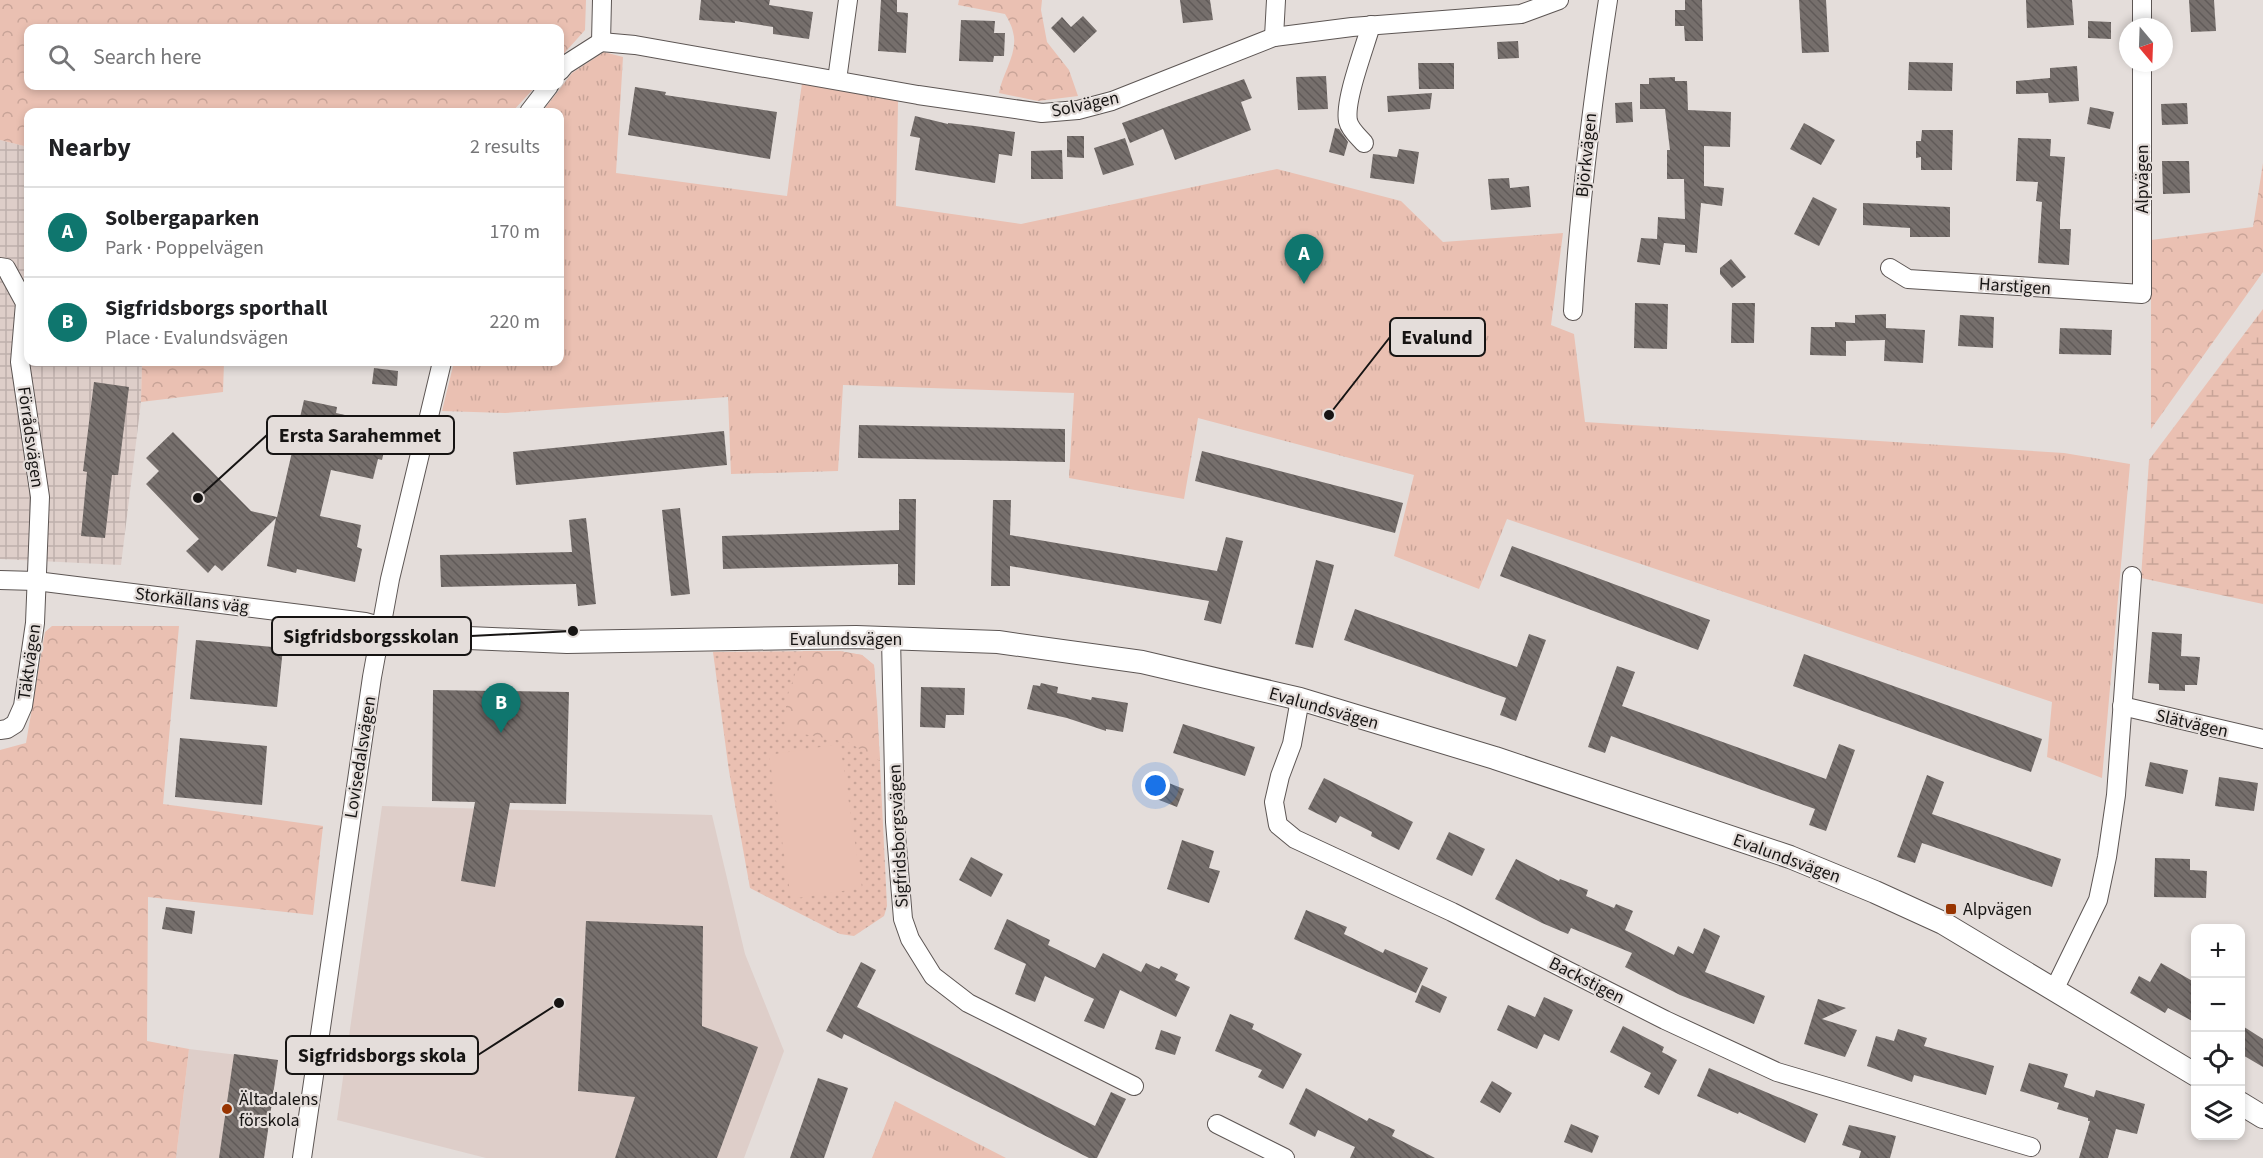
<!DOCTYPE html>
<html lang="en">
<head>
<meta charset="utf-8">
<style>
  body { margin:0; font-family:"Source Sans 3",sans-serif; background:#f2f2f2; color:#202124 }
  .controls { position:absolute; right:18px; bottom:18px; display:grid; overflow:hidden; border-radius:12px; box-shadow:0 3px 9px #0003 }
  .controls button { width:54px; height:54px; display:grid; place-items:center; padding:0; border:0; border-bottom:2px solid #e0e0e0; background:#fff; color:#202124; font:30px sans-serif }
  .compass { position:absolute; left:2119px; top:18px; width:54px; height:54px; border-radius:50%; background:#fff; box-shadow:0 3px 9px #0003; rotate:161deg }
  .you { position:absolute; left:1156px; top:786px; width:21px; height:21px; margin:-15px; border:4px solid #fff; border-radius:50%; background:#1a73e8; box-shadow:0 0 0 9px #1a73e833 }
  .badge { display:grid; place-items:center; width:39px; height:39px; border-radius:50%; background:#0f766e; color:#fff; font-size:20px; font-weight:700 }
  .pin { position:absolute; translate:-50% -50px; filter:drop-shadow(0 2px 3px #0008) }
  .pin::after { content:''; position:absolute; top:32px; width:21px; height:18px; background:inherit; clip-path:polygon(0 0,100% 0,50% 100%) }
  .list { margin:0; padding:0; list-style:none }
  h2 { display:flex; justify-content:space-between; align-items:center; height:78px; margin:0; padding:0 24px; font-size:26px }
  h2 small { font-size:20px; font-weight:400; color:#757577 }
  .list li { display:grid; grid-template-columns:39px 1fr auto; gap:18px; align-items:center; box-sizing:border-box; height:90px; padding:0 24px; border-top:2px solid #e0e0e0 }
  .list b { display:block; font-size:22px; white-space:nowrap }
  .list p { margin:0; font-size:20px; white-space:nowrap; color:#757577 }
  .list em { font-size:20px; font-style:normal; color:#757577 }
  .icon { flex:none; width:33px; height:33px; fill:none; stroke:currentColor; stroke-width:2; stroke-linecap:round; stroke-linejoin:round }
  .map { position:relative; flex:none; width:2263px; height:1158px; overflow:hidden }
  .search { position:absolute; background:#fff; box-shadow:0 3px 9px #0003; left:24px; top:24px; width:540px; height:66px; display:flex; align-items:center; gap:15px; box-sizing:border-box; padding:0 21px; border-radius:12px; color:#757577; font-size:22px }
  .panel { position:absolute; background:#fff; box-shadow:0 3px 9px #0003; left:24px; top:108px; width:540px; height:258px; border-radius:12px }
  .map>svg:first-child { display:block }
  .built { fill:#decec9 }
  .industrial { fill:url(#industrial-grid) }
  .grass { fill:url(#grass-dots) }
  .forest { fill:url(#forest-crowns) }
  .wetland { fill:url(#wetland-marsh) }
  .park { fill:url(#park-tufts) }
  .pitch { fill:#eac0b2 }
  .building { fill:url(#building-back-hatch) }
  .lines { fill:none; stroke-linecap:round; stroke-linejoin:round }
  .minor-casing { stroke:#5d5654; stroke-width:20 }
  .tertiary-casing { stroke:#5d5654; stroke-width:24 }
  .minor { stroke:#fff; stroke-width:18 }
  .tertiary { stroke:#fff; stroke-width:22 }
  .poi-dot { fill:#983401; stroke:#e4ddda; stroke-width:2 }
  .labels { text-anchor:middle; stroke-width:4.5; stroke-linejoin:round; paint-order:stroke }
  .street-label { font-size:18px; fill:#161413; stroke:#e4ddda }
  .poi-label { font-size:18px; fill:#161413; stroke:#e4ddda; text-anchor:start }
  .leader { fill:none; stroke:#161413; stroke-width:2 }
  .callout-dot { fill:#161413; stroke:#e4ddda; stroke-width:2 }
  .callout { fill:#e4ddda; stroke:#161413; stroke-width:2 }
  .callout-label { font-size:20px; text-anchor:middle; font-weight:bold; fill:#161413 }
</style>
</head>
<body>
<div class="map">
<svg width="2263" height="1158" viewBox="0 0 2263 1158">
  <defs>
    <pattern id="industrial-grid" width="8" height="8" patternUnits="userSpaceOnUse" patternTransform="scale(1.5)"><rect width="8" height="8" fill="#decec9"/><path d="M0 4h8M4 0v8" fill="none" stroke="#beb0ac"/></pattern>
    <pattern id="grass-dots" width="8" height="8" patternUnits="userSpaceOnUse" patternTransform="scale(1.5)"><rect width="8" height="8" fill="#eac0b2"/><path d="M2 2h.1M6 6h.1" fill="none" stroke="#c8a498" stroke-width="1.8" stroke-linecap="round"/></pattern>
    <pattern id="forest-crowns" width="20" height="18" patternUnits="userSpaceOnUse" patternTransform="scale(1.5)"><rect width="20" height="18" fill="#eac0b2"/><path d="M2 6a3 3 0 1 1 6 0M12 15a3 3 0 1 1 6 0" fill="none" stroke="#c8a498"/></pattern>
    <pattern id="wetland-marsh" width="20" height="14" patternUnits="userSpaceOnUse" patternTransform="scale(1.5)"><rect width="20" height="14" fill="#eac0b2"/><path d="M1 5h8M5 5V1M11 12h8M15 12V8" fill="none" stroke="#c8a498"/></pattern>
    <pattern id="park-tufts" width="24" height="20" patternUnits="userSpaceOnUse" patternTransform="scale(1.5)"><rect width="24" height="20" fill="#eac0b2"/><path d="M3 7l-1-3M5 7V3M7 7l1-3M15 17l-1-3M17 17v-4M19 17l1-3" fill="none" stroke="#c8a498"/></pattern>
    <pattern id="building-back-hatch" width="6" height="6" patternUnits="userSpaceOnUse" patternTransform="scale(1.5)"><rect width="6" height="6" fill="#766f6c"/><path d="M-1 5l2 2M0 0l6 6M5-1l2 2" fill="none" stroke="#605a58"/></pattern>
  </defs>
  <rect width="100%" height="100%" fill="#e4ddda"/>
  <!-- built -->
  <g class="built">
    <polygon points="382,806 712,815 745,954 784,1051 744,1158 486,1158 337,1120"/>
    <polygon points="189,1049 278,1060 264,1158 176,1158"/>
  </g>
  <!-- industrial -->
  <polygon class="industrial" points="0,140 28,147 28,362 142,362 141,402 121,565 0,559"/>
  <!-- grass -->
  <polygon class="grass" points="839,651 862,655 874,665 877,704 887,906 884,916 854,936 840,934 750,888 729,771 713,652"/>
  <!-- forest -->
  <g class="forest">
    <polygon points="0,0 586,0 585,30 560,58 560,28 28,28 28,86 536,86 512,112 28,112 28,147 0,140"/>
    <path d="M959 0H1042L1041 10 1047 42 1069 70 1078 96 1038 101 999 93C1002 74 1019 52 1013 32 1012 26 1008 19 1005 14L958 5Z"/>
    <polygon points="2263,163 2263,272 2151,429 2151,240 2253,227"/>
    <polygon points="142,362 224,362 223,392 141,402"/>
    <polygon points="52,626 179,626 163,804 323,826 313,915 148,897 147,1041 189,1049 176,1158 0,1158 0,750 26,743 45,632"/>
    <polygon points="803,651 839,651 862,655 874,665 880,761 848,742 786,731 786,700"/>
  </g>
  <!-- wetland -->
  <polygon class="wetland" points="2263,309 2263,604 2141,578 2149,460"/>
  <!-- park -->
  <g class="park">
    <polygon points="604,52 623,57 616,173 787,196 802,83 898,101 896,206 1021,224 1277,169 1401,201 1443,242 1563,233 1551,325 1574,334 1585,422 2064,453 2130,464 2102,778 2047,757 2052,702 1507,519 1479,589 1394,556 1414,475 1198,418 1184,499 1069,478 1074,393 843,385 838,471 731,474 728,397 505,413 442,411 454,362 560,362 560,112 542,112 572,73"/>
    <polygon points="895,1101 1006,1158 872,1158"/>
  </g>
  <!-- pitch -->
  <polygon class="pitch" points="840,744 862,888 791,899 769,755"/>
  <!-- building -->
  <g class="building">
    <polygon points="701,0 770,0 769,5 813,12 809,39 773,34 773,27 735,21 735,23 699,20"/>
    <polygon points="881,0 897,0 897,12 908,13 906,53 878,51"/>
    <polygon points="1180,0 1210,0 1213,20 1183,23"/>
    <polygon points="1685,0 1702,0 1703,41 1685,41 1684,26 1675,26 1675,10 1685,10"/>
    <polygon points="1799,0 1826,0 1829,52 1802,53"/>
    <polygon points="2026,0 2072,0 2074,25 2027,28"/>
    <polygon points="2189,0 2214,0 2216,31 2191,32"/>
    <polygon points="1083,16 1097,31 1074,53 1051,28 1062,17 1071,27"/>
    <polygon points="961,20 995,21 994,33 1005,33 1004,56 994,56 993,62 959,61"/>
    <polygon points="2088,21 2111,22 2111,39 2088,38"/>
    <polygon points="1518,41 1519,58 1498,59 1497,42"/>
    <polygon points="1909,62 1953,63 1952,91 1908,90"/>
    <polygon points="1418,63 1454,63 1454,89 1419,89"/>
    <polygon points="2077,66 2079,101 2049,103 2048,93 2016,94 2016,81 2050,78 2050,68"/>
    <polygon points="1326,76 1328,109 1298,110 1296,77"/>
    <polygon points="1675,77 1675,81 1687,81 1688,110 1731,112 1730,147 1704,146 1704,186 1724,188 1722,206 1701,203 1697,253 1685,252 1685,245 1664,243 1660,265 1637,262 1641,238 1657,239 1658,217 1685,219 1684,179 1667,179 1667,150 1670,150 1665,109 1640,109 1640,84 1649,84 1649,78"/>
    <polygon points="1244,79 1252,98 1241,102 1251,130 1175,160 1163,129 1130,143 1122,123"/>
    <polygon points="635,87 666,92 665,95 777,112 770,159 628,135"/>
    <polygon points="1432,93 1430,109 1388,112 1387,96"/>
    <polygon points="1632,102 1633,122 1616,123 1615,103"/>
    <polygon points="2187,103 2188,124 2162,125 2161,104"/>
    <polygon points="2090,107 2114,112 2110,129 2087,124"/>
    <polygon points="915,116 948,124 948,123 975,126 1015,132 1012,156 999,154 995,183 915,170 920,138 910,136"/>
    <polygon points="1804,123 1835,140 1821,165 1790,149"/>
    <polygon points="1335,128 1339,129 1348,142 1344,156 1329,152"/>
    <polygon points="1922,130 1953,130 1952,170 1921,170 1921,157 1916,158 1916,141 1921,141"/>
    <polygon points="1067,136 1084,136 1084,158 1067,157"/>
    <polygon points="1125,138 1134,165 1103,175 1094,148"/>
    <polygon points="2018,138 2051,139 2050,156 2065,157 2060,220 2060,229 2071,229 2069,265 2038,263 2042,202 2036,201 2038,182 2016,181"/>
    <polygon points="1399,149 1419,152 1414,184 1370,178 1373,154 1397,157"/>
    <polygon points="1062,150 1063,179 1031,179 1031,151"/>
    <polygon points="2162,161 2189,161 2190,193 2163,194"/>
    <polygon points="1509,178 1510,188 1529,186 1531,207 1491,210 1488,179"/>
    <polygon points="1813,197 1837,209 1819,246 1794,234"/>
    <polygon points="1863,203 1950,207 1950,237 1910,237 1910,228 1863,225"/>
    <polygon points="1731,259 1746,277 1732,288 1720,274 1720,268"/>
    <polygon points="1635,303 1668,304 1667,349 1634,348"/>
    <polygon points="1732,303 1755,303 1754,343 1731,343"/>
    <polygon points="1886,314 1886,328 1925,330 1923,363 1884,361 1885,340 1846,341 1846,356 1810,355 1811,327 1835,327 1835,322 1855,323 1855,315"/>
    <polygon points="1960,315 1994,317 1993,348 1958,346"/>
    <polygon points="2060,328 2112,330 2111,355 2059,354"/>
    <polygon points="374,368 398,371 397,386 372,384"/>
    <polygon points="94,382 129,387 118,475 112,475 105,538 81,536 87,472 83,471"/>
    <polygon points="304,400 337,407 336,413 390,425 382,460 378,459 373,479 331,470 320,516 361,525 357,547 362,549 355,582 297,569 296,573 267,566 276,518 222,571 215,565 208,573 186,551 199,539 146,484 159,471 146,458 173,432 251,511 277,517"/>
    <polygon points="859,425 1065,429 1065,462 858,458"/>
    <polygon points="724,431 727,465 516,485 513,452"/>
    <polygon points="1202,451 1403,503 1395,533 1195,481"/>
    <polygon points="899,499 916,499 915,585 898,585 898,564 723,569 722,536 899,530"/>
    <polygon points="993,500 1011,500 1010,535 1189,566 1217,571 1226,537 1243,541 1221,624 1204,620 1209,601 1010,566 1010,586 991,586"/>
    <polygon points="680,508 690,594 671,596 662,510"/>
    <polygon points="586,518 596,604 578,606 576,584 441,587 440,555 572,552 569,520"/>
    <polygon points="1512,546 1710,620 1698,650 1500,576"/>
    <polygon points="1316,560 1334,565 1313,648 1295,644"/>
    <polygon points="1355,609 1517,667 1529,634 1546,640 1516,721 1500,715 1506,698 1344,640"/>
    <polygon points="2152,632 2182,634 2181,656 2200,657 2197,685 2185,685 2185,691 2159,690 2159,684 2148,683"/>
    <polygon points="196,640 283,648 277,707 190,699"/>
    <polygon points="1804,654 2042,739 2031,772 1793,686"/>
    <polygon points="1617,666 1635,672 1622,706 1826,779 1839,744 1855,750 1826,831 1809,825 1815,809 1611,736 1605,753 1588,747"/>
    <polygon points="1041,683 1058,687 1057,693 1091,700 1092,697 1128,703 1123,732 1106,729 1106,731 1067,718 1027,709 1033,685 1040,686"/>
    <polygon points="921,687 965,688 964,715 946,715 945,728 920,727"/>
    <polygon points="433,690 569,692 566,804 510,803 495,887 461,881 475,802 432,801"/>
    <polygon points="1183,724 1255,747 1245,776 1173,753"/>
    <polygon points="180,738 267,746 262,805 175,797"/>
    <polygon points="2150,762 2188,770 2183,794 2145,786"/>
    <polygon points="1927,775 1944,782 1932,814 2061,859 2052,887 1922,843 1915,863 1897,857"/>
    <polygon points="2219,777 2258,783 2254,811 2215,806"/>
    <polygon points="1324,778 1413,822 1399,850 1371,836 1372,832 1340,816 1336,823 1308,809"/>
    <polygon points="1161,780 1184,789 1177,807 1154,798"/>
    <polygon points="1449,832 1485,849 1472,876 1436,859"/>
    <polygon points="1182,840 1214,851 1209,868 1220,871 1209,903 1167,889"/>
    <polygon points="971,857 1003,874 991,897 959,880"/>
    <polygon points="2155,858 2190,859 2190,870 2207,871 2206,898 2154,897"/>
    <polygon points="1516,859 1559,881 1560,879 1588,890 1586,896 1614,908 1616,904 1633,911 1625,930 1674,955 1678,946 1693,954 1704,928 1720,936 1705,972 1765,996 1754,1024 1680,995 1625,967 1632,953 1571,928 1568,934 1542,923 1495,899"/>
    <polygon points="166,907 195,911 192,934 162,929"/>
    <polygon points="1306,910 1347,927 1344,934 1383,953 1385,949 1428,968 1416,993 1294,939"/>
    <polygon points="1007,919 1050,940 1048,945 1095,968 1103,953 1141,972 1146,963 1159,969 1161,966 1178,974 1175,980 1190,987 1176,1017 1120,990 1104,1029 1084,1021 1094,999 1045,976 1035,1002 1015,994 1026,964 994,949"/>
    <polygon points="586,921 703,926 702,1026 758,1047 717,1158 615,1158 635,1097 578,1091"/>
    <polygon points="861,962 876,970 857,1007 1095,1126 1111,1092 1126,1099 1097,1158 1089,1158 844,1034 842,1039 826,1031"/>
    <polygon points="2161,963 2196,983 2196,1023 2168,1008 2165,1013 2130,993 2139,976 2150,982"/>
    <polygon points="1422,985 1447,997 1440,1013 1415,1002"/>
    <polygon points="1544,997 1573,1010 1559,1041 1544,1034 1537,1049 1497,1030 1508,1005 1535,1017"/>
    <polygon points="1818,999 1846,1008 1822,1019 1857,1030 1845,1057 1804,1044"/>
    <polygon points="1230,1014 1254,1024 1252,1029 1302,1054 1283,1089 1258,1077 1262,1070 1215,1051"/>
    <polygon points="2241,1025 2263,1039 2263,1067 2241,1054"/>
    <polygon points="1623,1026 1664,1047 1662,1052 1677,1060 1659,1095 1644,1087 1651,1073 1610,1052"/>
    <polygon points="1898,1029 1927,1038 1924,1046 1994,1066 1986,1095 1914,1075 1912,1082 1867,1066 1876,1036 1894,1041"/>
    <polygon points="1161,1030 1181,1037 1175,1055 1155,1049"/>
    <polygon points="234,1054 278,1060 264,1158 219,1158"/>
    <polygon points="2029,1063 2068,1074 2064,1087 2094,1097 2096,1090 2145,1104 2137,1134 2116,1129 2108,1158 2079,1158 2090,1121 2088,1121 2088,1118 2057,1109 2059,1103 2020,1091"/>
    <polygon points="1709,1068 1818,1114 1805,1143 1739,1112 1738,1114 1697,1096"/>
    <polygon points="818,1078 848,1088 824,1158 790,1158"/>
    <polygon points="1492,1081 1512,1093 1500,1113 1480,1102"/>
    <polygon points="1306,1088 1367,1121 1369,1118 1395,1130 1392,1136 1435,1158 1350,1158 1355,1147 1318,1130 1315,1137 1289,1124"/>
    <polygon points="1571,1124 1599,1136 1592,1153 1564,1142"/>
    <polygon points="1849,1125 1896,1136 1890,1158 1859,1158 1861,1151 1842,1145"/>
  </g>
  <g class="lines">
    <!-- minor casing -->
    <g class="minor-casing">
      <g id="minor">
        <polyline points="2142,0 2142,27"/>
        <polyline points="1274,37 1276,0"/>
        <polyline points="601,42 635,45 918,95 1042,113 1078,110 1112,101 1274,37 1352,27 1521,14 1559,0"/>
        <polyline points="560,71 565,65 601,42 602,0"/>
        <polyline points="837,80 848,0"/>
        <polyline points="529,112 549,86"/>
        <path d="M1364 143C1359 137 1350 130 1348 121 1344 100 1365 47 1371 25"/>
        <polyline points="0,267 6,268 25,303 20,362 40,497 35,623 23,706 15,724 7,729 0,730"/>
        <polyline points="1890,268 1908,279 2142,294 2142,63"/>
        <path d="M1573 311C1579 206 1592 103 1608 0"/>
        <polyline points="0,580 36,581 365,622 383,627"/>
        <polyline points="891,638 895,822 903,919 910,939 933,976 968,1003 1134,1086"/>
        <polyline points="1300,699 1292,744 1280,776 1274,802 1278,825 1295,839 1452,912 1665,1020 1777,1072 2031,1147"/>
        <polyline points="2122,706 2263,739"/>
        <polyline points="2054,990 2098,900 2107,857 2116,795 2132,576"/>
        <polyline points="1217,1124 1285,1158"/>
        <polyline points="302,1158 372,677 390,579 442,362"/>
      </g>
    </g>
    <!-- tertiary casing -->
    <g class="tertiary-casing">
      <g id="tertiary">
        <polyline points="383,627 420,636 567,642 856,637 998,642 1142,662 1300,699 1495,758 1790,857 1875,892 1943,923 2196,1075"/>
        <polyline points="2240,1103 2263,1117"/>
      </g>
    </g>
    <!-- minor -->
    <use href="#minor" class="minor"/>
    <!-- tertiary -->
    <use href="#tertiary" class="tertiary"/>
  </g>
  <!-- markers -->
  <g class="poi-dot">
    <rect x="1945" y="903" width="12" height="12" rx="3"/>
    <circle cx="227" cy="1109" r="6"/>
  </g>
  <g class="labels">
    <!-- street labels -->
    <g class="street-label">
      <text transform="translate(1085 104) rotate(-12)" y="6">Solvägen</text>
      <text transform="translate(1586 155) rotate(-84)" y="6">Björkvägen</text>
      <text transform="translate(2142 179) rotate(-90)" y="6">Alpvägen</text>
      <text transform="translate(2015 286) rotate(4)" y="6">Harstigen</text>
      <text transform="translate(31 437) rotate(82)" y="6">Förrådsvägen</text>
      <text transform="translate(192 600) rotate(7)" y="6">Storkällans väg</text>
      <text x="846" y="645">Evalundsvägen</text>
      <text transform="translate(29 662) rotate(-82)" y="6">Täktvägen</text>
      <text transform="translate(1324 708) rotate(16)" y="6">Evalundsvägen</text>
      <text transform="translate(2192 723) rotate(13)" y="6">Slätvägen</text>
      <text transform="translate(360 757) rotate(-81)" y="6">Lovisedalsvägen</text>
      <text transform="translate(898 836) rotate(-93)" y="6">Sigfridsborgsvägen</text>
      <text transform="translate(1787 858) rotate(20)" y="6">Evalundsvägen</text>
      <text transform="translate(1587 980) rotate(27)" y="6">Backstigen</text>
    </g>
    <!-- poi labels -->
    <g class="poi-label">
      <text x="1963" y="915">Alpvägen</text>
      <text x="239" y="1105">Ältadalens<tspan x="239" dy="21">förskola</tspan></text>
    </g>
  </g>
  <!-- callouts -->
  <path class="leader" d="M1329 415L1390 337M198 498L267 435M573 631L471 636M559 1003L478 1055"/>
  <g class="callout-dot">
    <circle cx="1329" cy="415" r="6"/>
    <circle cx="198" cy="498" r="6"/>
    <circle cx="573" cy="631" r="6"/>
    <circle cx="559" cy="1003" r="6"/>
  </g>
  <g class="callout">
    <rect x="1390" y="318" width="95" height="38" rx="6"/>
    <rect x="267" y="416" width="187" height="38" rx="6"/>
    <rect x="272" y="617" width="199" height="38" rx="6"/>
    <rect x="286" y="1036" width="192" height="38" rx="6"/>
  </g>
  <g class="callout-label">
    <text x="1437" y="344">Evalund</text>
    <text x="360" y="442">Ersta Sarahemmet</text>
    <text x="371" y="643">Sigfridsborgsskolan</text>
    <text x="382" y="1062">Sigfridsborgs skola</text>
  </g>
</svg>
<div class="controls">
<button>+</button>
<button>−</button>
<button><svg class="icon" aria-label="locate" viewBox="0 0 24 24"><circle cx="12" cy="12" r="6"/><path d="M12 2v4M12 18v4M2 12h4M18 12h4"/></svg></button>
<button><svg class="icon" aria-label="layers" viewBox="0 0 24 24"><path d="M12 4l9 5-9 5-9-5zM3 14l9 5 9-5"/></svg></button>
</div>
<svg class="compass" viewBox="-18 -18 36 36"><path d="M0-13l5 13h-10z" fill="#e53935"/><path d="M0 13l5-13h-10z" fill="#757577"/></svg>
<div class="you"></div>
<div class="pin badge" style="left:1304px;top:284px">A</div>
<div class="pin badge" style="left:501px;top:733px">B</div>
<div class="search"><svg class="icon" aria-label="search" viewBox="0 0 24 24"><circle cx="10" cy="10" r="6"/><path d="M15 15l6 6"/></svg>Search here</div>
<section class="panel">
<h2>Nearby<small>2 results</small></h2>
<ul class="list">
<li><span class="badge">A</span><div><b>Solbergaparken</b><p>Park · Poppelvägen</p></div><em>170 m</em></li>
<li><span class="badge">B</span><div><b>Sigfridsborgs sporthall</b><p>Place · Evalundsvägen</p></div><em>220 m</em></li>
</ul>
</section>
</div>
</body>
</html>
